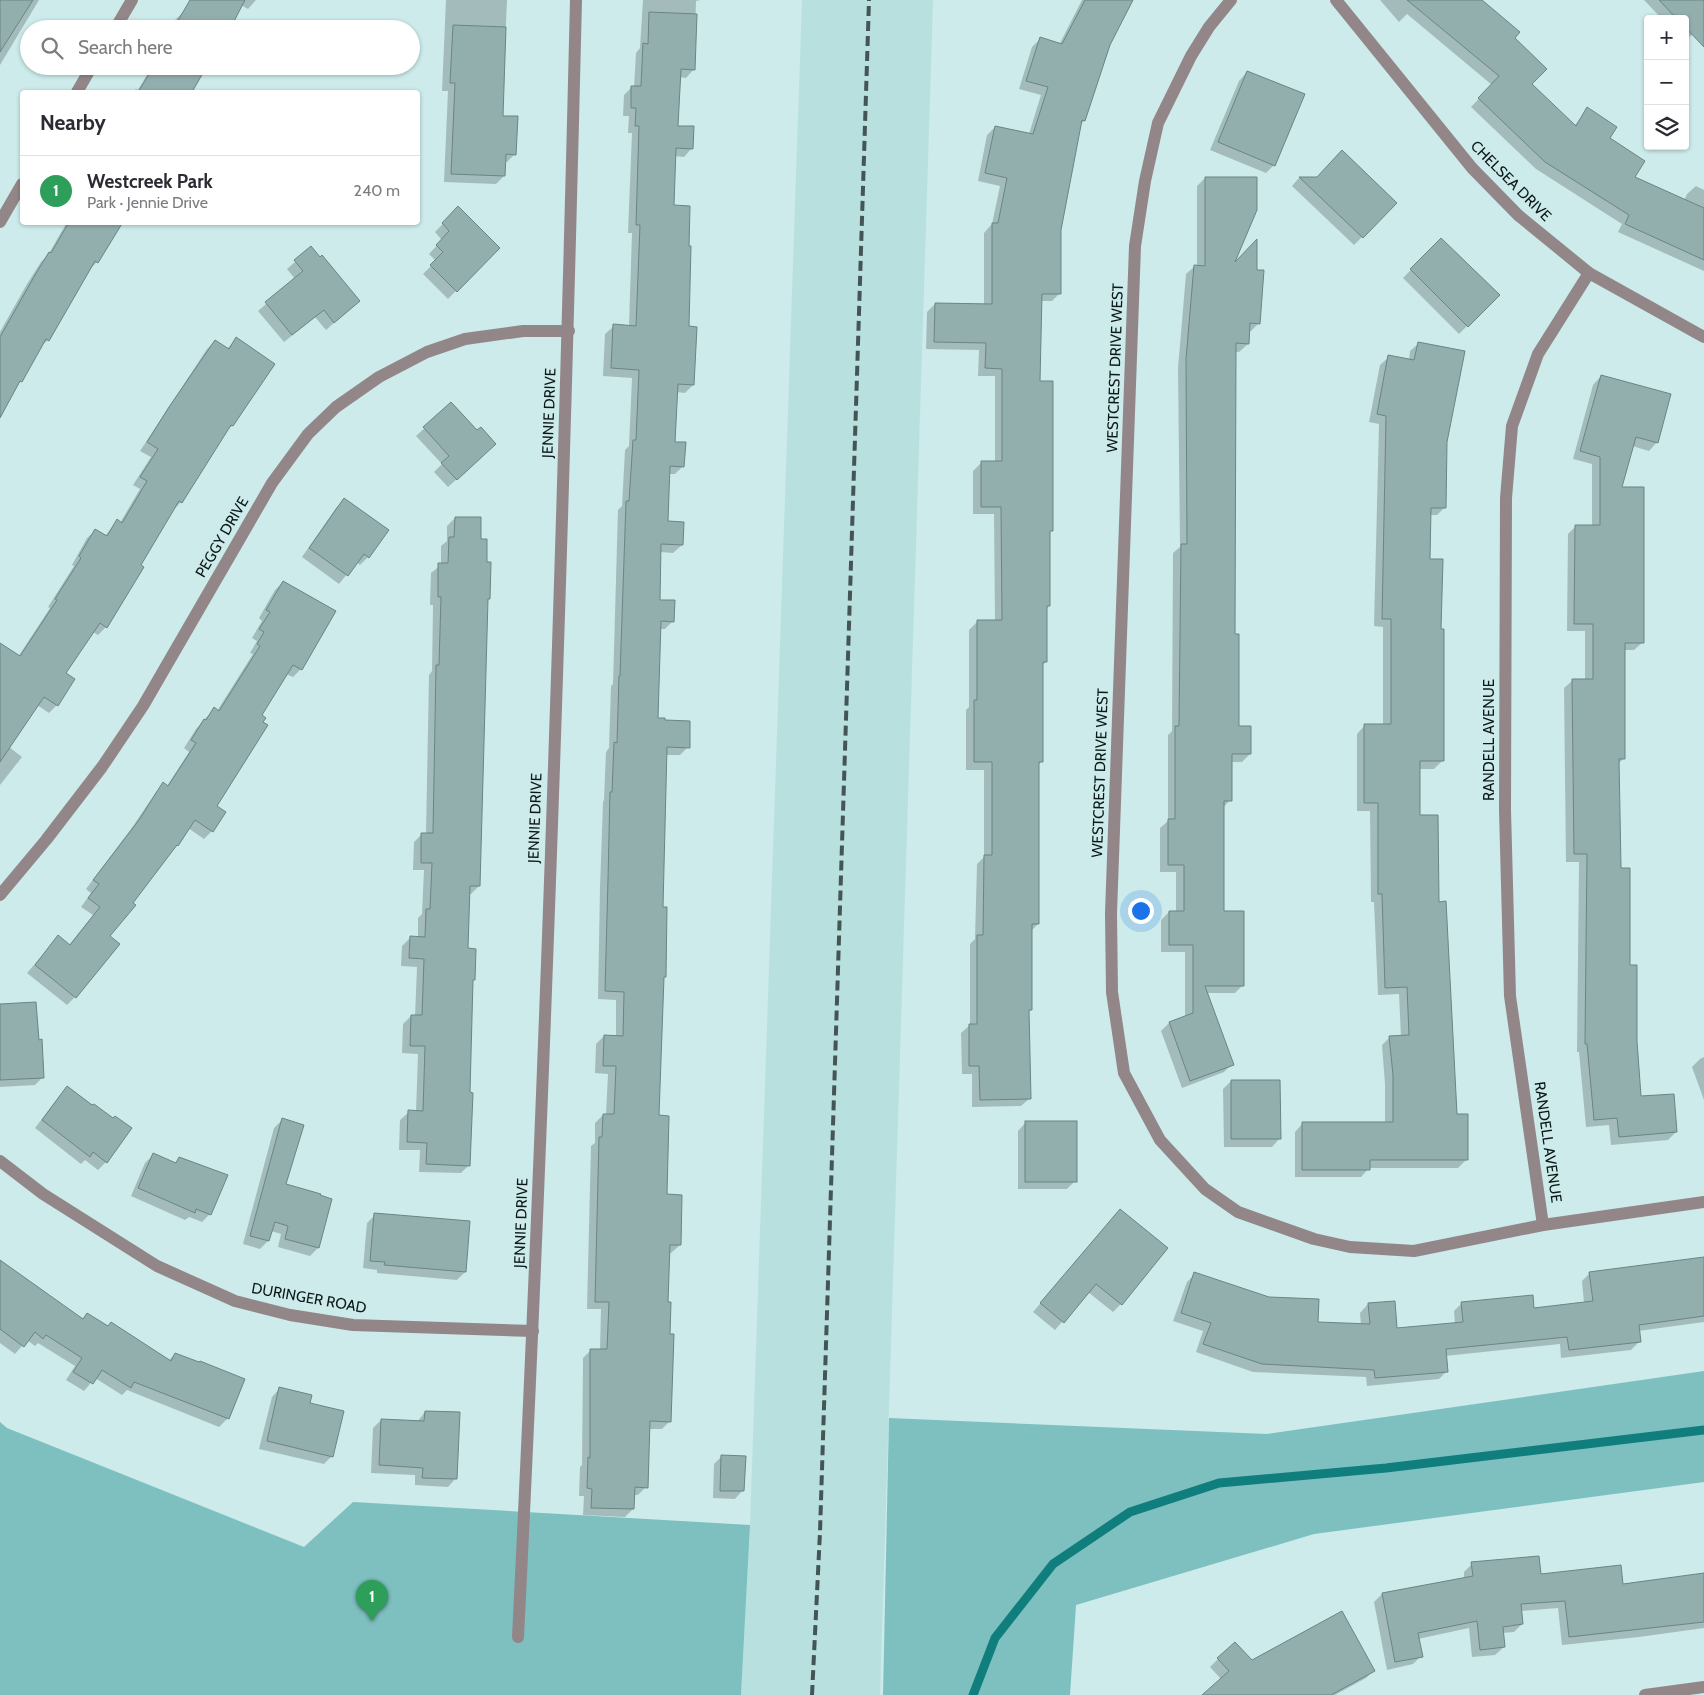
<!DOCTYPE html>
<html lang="en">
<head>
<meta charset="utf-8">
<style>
  body { margin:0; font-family:Cabin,sans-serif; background:#f7f7f7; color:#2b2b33 }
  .controls { position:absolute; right:15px; top:15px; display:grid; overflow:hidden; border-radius:5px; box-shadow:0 1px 4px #0004 }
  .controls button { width:45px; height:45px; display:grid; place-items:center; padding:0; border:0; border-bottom:1px solid #e1e1e2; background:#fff; color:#2b2b33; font:25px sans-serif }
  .you { position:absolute; left:1140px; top:910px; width:18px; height:18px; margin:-12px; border:4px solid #fff; border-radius:50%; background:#1a73e8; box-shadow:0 0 0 8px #1a73e833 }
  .badge { display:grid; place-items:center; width:32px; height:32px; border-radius:50%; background:#a00a4f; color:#fff; font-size:16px; font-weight:700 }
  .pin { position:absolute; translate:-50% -41px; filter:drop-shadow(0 1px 2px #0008) }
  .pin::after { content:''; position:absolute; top:26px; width:18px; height:15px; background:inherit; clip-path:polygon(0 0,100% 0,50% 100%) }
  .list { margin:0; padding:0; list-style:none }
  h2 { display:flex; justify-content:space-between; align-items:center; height:65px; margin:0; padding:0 20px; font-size:21px }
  h2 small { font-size:16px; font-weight:400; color:#7c7c81 }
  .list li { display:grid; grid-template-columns:32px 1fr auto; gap:15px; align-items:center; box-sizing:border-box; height:70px; padding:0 20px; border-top:1px solid #e1e1e2 }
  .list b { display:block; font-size:19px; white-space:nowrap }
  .list p { margin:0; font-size:16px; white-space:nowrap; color:#7c7c81 }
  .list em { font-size:16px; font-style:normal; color:#7c7c81 }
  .icon { flex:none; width:28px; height:28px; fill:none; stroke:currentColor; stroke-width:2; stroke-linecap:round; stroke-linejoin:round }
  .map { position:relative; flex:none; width:1704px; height:1695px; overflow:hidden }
  .search { position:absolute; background:#fff; box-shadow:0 1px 4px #0004; left:20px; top:20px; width:400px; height:55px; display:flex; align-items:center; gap:12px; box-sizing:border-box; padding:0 18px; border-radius:28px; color:#7c7c81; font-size:19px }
  .panel { position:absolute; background:#fff; box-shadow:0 1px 4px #0004; left:20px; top:90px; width:400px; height:135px; border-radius:5px }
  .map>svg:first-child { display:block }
  .built { fill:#b8e0df }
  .green { fill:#7dc0bf }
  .shadow { fill:#0003 }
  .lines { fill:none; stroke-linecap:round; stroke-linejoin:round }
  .stream { stroke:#117e7e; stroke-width:9 }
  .building { fill:#92afae; stroke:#698584 }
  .minor { stroke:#928689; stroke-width:12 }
  .rail { stroke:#455555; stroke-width:4; stroke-dasharray:10 5; stroke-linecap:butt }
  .labels { text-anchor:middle; stroke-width:4; stroke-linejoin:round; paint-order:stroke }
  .street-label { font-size:15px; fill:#0d1818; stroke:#ccebea }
</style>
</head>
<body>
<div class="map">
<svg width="1704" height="1695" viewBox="0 0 1704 1695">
  <rect width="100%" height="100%" fill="#ccebea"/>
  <!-- built -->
  <polygon class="built" points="802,0 933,0 880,1695 741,1695 750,1525"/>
  <!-- green -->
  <g class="green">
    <polygon points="1704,1371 1704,1482 1314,1534 1076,1605 1070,1695 883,1695 889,1418 1267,1434"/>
    <polygon points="0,1422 7,1428 304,1547 353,1502 750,1525 741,1695 0,1695"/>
  </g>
  <!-- shadow -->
  <g class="shadow">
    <polygon points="0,0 39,0 0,65"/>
    <polygon points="196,0 256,0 248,9 241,5 228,29 170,29 175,20"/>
    <polygon points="446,0 507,0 502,117 515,154 507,162 505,162 504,176 496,184 444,182 448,91 442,91"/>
    <polygon points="643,0 700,0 696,1 694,69 686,78 679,77 677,127 692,148 684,157 674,156 673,206 693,385 685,393 676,392 674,443 683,466 675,474 668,474 666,522 682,545 673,553 660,552 659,601 673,621 665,629 659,629 656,719 688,747 680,755 666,755 661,908 665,977 662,979 658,1116 665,1195 680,1245 671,1253 669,1253 667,1303 670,1421 662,1429 648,1429 646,1487 638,1495 633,1495 633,1509 625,1517 583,1515 584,1496 579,1496 580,1467 582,1465 583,1358 591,1350 600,1350 601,1309 587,1309 591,1146 595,1143 595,1123 603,1115 606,1115 608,1074 595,1073 596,1044 604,1036 616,1037 616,1000 598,999 600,888 603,802 604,800 606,752 609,748 611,686 613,684 618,510 622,506 625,450 629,446 632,378 603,376 605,334 614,326 629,326 632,233 628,233 632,133 628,133 629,116 623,116 624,95 632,87 634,87 636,53 640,48"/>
    <polygon points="1082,0 1131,0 1109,45 1084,121 1080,125 1060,230 1060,293 1052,301 1040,301 1039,383 1051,530 1049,533 1049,606 1046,609 1046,662 1041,666 1041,762 1038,765 1038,924 1031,931 1031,1009 1028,1012 1030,1098 1021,1106 972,1107 972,1074 962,1074 961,1033 970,1025 970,944 975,939 977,864 984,857 984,770 966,770 966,710 969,707 969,630 977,622 995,622 994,514 973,514 973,471 981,463 995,463 995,376 978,376 979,350 926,349 927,312 935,304 984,305 984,233 992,224 1000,186 978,181 987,135 995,127 1029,134 1041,95 1019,89 1032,47 1040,39 1059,45"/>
    <polygon points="1380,0 1480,0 1513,38 1530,84 1574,126 1588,109 1633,177 1684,201 1687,194 1696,186 1704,190 1704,271 1618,232 1622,224 1536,169 1471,107 1492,85 1407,14 1399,22"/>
    <polygon points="1644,0 1704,0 1704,34 1697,30 1685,41 1685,19 1662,19"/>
    <polygon points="152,66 206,66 191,92 132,92 136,89 138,90"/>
    <polygon points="1247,72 1274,165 1266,173 1210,150 1239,81"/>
    <polygon points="1205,178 1232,267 1259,323 1251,331 1249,331 1248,344 1239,352 1235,352 1234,635 1238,727 1250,754 1242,762 1230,762 1230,800 1223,808 1223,912 1243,985 1235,993 1207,993 1232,1064 1224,1072 1182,1088 1161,1031 1169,1023 1185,1017 1185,952 1161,952 1161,920 1169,912 1176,912 1176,872 1160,872 1160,828 1168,821 1168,735 1172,731 1173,553 1180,547 1178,368 1186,274 1195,266 1197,266 1197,186"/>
    <polygon points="1299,178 1317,178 1396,203 1354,245 1292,186"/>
    <polygon points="458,208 498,248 448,299 423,274 436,261 429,254 442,240 435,232"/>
    <polygon points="67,222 121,222 97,262 89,270 48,340 40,347 0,416 0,332 27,284 41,262 48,255"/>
    <polygon points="1441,239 1498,295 1459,334 1403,278"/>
    <polygon points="311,248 359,301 326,330 315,317 284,342 258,311 295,279 287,269"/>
    <polygon points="236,339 273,364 232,426 226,431 181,502 173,510 139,566 106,627 98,635 93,632 65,674 57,705 49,713 37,705 9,747 22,757 0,785 0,657 18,657 50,608 48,607 74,566 72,565 87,538 96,530 105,536 117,521 120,523 140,489 133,485 151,457 140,451 207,349 215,341 227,349"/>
    <polygon points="1419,343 1446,442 1445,507 1437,515 1430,515 1429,560 1440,630 1442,761 1434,769 1418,769 1418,817 1438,903 1456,1115 1466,1160 1458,1168 1369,1168 1361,1177 1295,1177 1295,1132 1303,1123 1385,1123 1385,1084 1382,1045 1390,1037 1401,1037 1399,994 1378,995 1374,902 1371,902 1370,811 1357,811 1357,734 1365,725 1383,725 1383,627 1374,626 1379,424 1369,422 1380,365 1389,357 1409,360 1410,351"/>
    <polygon points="1601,376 1657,442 1649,451 1632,446 1621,488 1643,642 1634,650 1624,650 1624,758 1618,764 1620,869 1640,1098 1676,1132 1668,1140 1611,1145 1609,1125 1586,1127 1579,1052 1577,1052 1579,862 1566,862 1564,688 1573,680 1585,680 1585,631 1567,631 1568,534 1576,526 1592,526 1592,464 1573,459 1593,385"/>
    <polygon points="451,404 487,452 448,487 434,472 442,464 416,436"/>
    <polygon points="344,500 368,557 360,565 357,562 339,584 302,557 336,508"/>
    <polygon points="455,518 479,540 485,563 489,598 487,601 479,886 471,894 469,894 467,950 474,979 471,982 469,1165 461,1173 419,1172 420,1150 399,1150 400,1120 409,1112 416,1112 418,1054 402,1053 403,1024 411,1016 415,1016 417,967 401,966 402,946 410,938 418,938 418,918 422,914 424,870 413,870 414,842 422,834 426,834 429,675 432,671 433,605 430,605 431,573 441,565 441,546 447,541 447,526"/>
    <polygon points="283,582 301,669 293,677 286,674 260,715 216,807 212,831 204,839 188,828 108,936 75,997 67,1005 27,973 58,937 69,945 93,915 81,907 91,893 86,889 131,829 156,792 164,784 167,786 189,752 184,748 196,729 214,709 217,711 253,654 250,653 257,641 252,638 262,621 259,618 275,590"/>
    <polygon points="0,1005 37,1041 43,1077 35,1085 0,1087"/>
    <polygon points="1704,1057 1704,1100 1692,1067 1700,1059"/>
    <polygon points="1231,1081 1280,1138 1272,1147 1224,1147 1223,1089"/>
    <polygon points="68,1087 113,1120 106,1162 98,1170 85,1160 81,1164 35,1128 60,1095"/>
    <polygon points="282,1120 285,1185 318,1248 310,1256 278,1247 281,1234 271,1231 268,1241 260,1249 243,1244 274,1128"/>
    <polygon points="1026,1122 1075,1181 1067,1189 1018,1189 1018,1131"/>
    <polygon points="153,1155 174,1164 179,1158 210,1214 202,1222 189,1217 185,1220 131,1196 145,1163"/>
    <polygon points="1120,1211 1121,1304 1113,1312 1088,1292 1055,1330 1033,1312"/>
    <polygon points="375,1215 465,1272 457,1280 377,1273 377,1270 363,1268 367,1223"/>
    <polygon points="1704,1258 1704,1322 1638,1331 1639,1342 1631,1350 1561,1358 1560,1344 1445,1356 1447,1371 1439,1379 1367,1386 1366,1377 1253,1372 1196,1352 1203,1331 1173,1321 1187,1282 1195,1274 1317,1323 1361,1325 1360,1313 1368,1304 1396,1330 1455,1324 1454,1311 1462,1303 1533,1309 1584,1303 1582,1281 1590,1273"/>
    <polygon points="0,1262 82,1320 87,1314 169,1360 175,1354 243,1380 228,1418 219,1427 127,1390 122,1395 95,1378 84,1391 66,1380 75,1366 38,1343 35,1346 27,1340 15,1354 0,1343"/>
    <polygon points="280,1388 309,1404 332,1456 324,1464 259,1449 272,1397"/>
    <polygon points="425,1412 456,1478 448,1487 415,1485 415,1475 371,1473 373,1428 381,1420 417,1422"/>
    <polygon points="722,1456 743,1490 735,1499 713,1498 714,1464"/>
    <polygon points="1472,1564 1540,1575 1622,1585 1704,1574 1704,1628 1639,1637 1562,1645 1558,1608 1521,1611 1522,1624 1514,1632 1502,1633 1504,1647 1495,1655 1472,1657 1469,1628 1418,1639 1421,1656 1413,1664 1387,1670 1374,1602 1382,1594 1464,1579 1464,1572"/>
    <polygon points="1218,1659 1252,1662 1374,1670 1366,1678 1335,1695 1204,1695 1221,1679 1210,1667"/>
  </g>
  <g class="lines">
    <!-- stream -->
    <polyline class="stream" points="973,1695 995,1638 1053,1564 1130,1512 1219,1483 1386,1468 1704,1430"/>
  </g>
  <!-- building -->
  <g class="building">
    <polygon points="0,0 33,0 0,52"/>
    <polygon points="190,0 245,0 230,29 173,29"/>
    <polygon points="1085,0 1133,0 1110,45 1085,121 1082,120 1061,230 1061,294 1042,294 1040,381 1053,381 1053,531 1050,531 1050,606 1047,606 1047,662 1043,662 1043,762 1039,762 1039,924 1032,924 1032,1010 1029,1010 1031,1099 980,1100 979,1066 969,1066 969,1024 977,1024 977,935 983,935 984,855 992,855 992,762 974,762 974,700 977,700 977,620 1002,620 1001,507 981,507 981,461 1002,461 1002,369 985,368 986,343 934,342 935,303 992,304 992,223 998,223 1007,178 985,173 995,126 1033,134 1048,87 1026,81 1040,37 1062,44"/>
    <polygon points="1407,0 1482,0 1520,32 1515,38 1547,69 1532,84 1576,126 1587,107 1617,127 1610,138 1645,161 1635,177 1704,208 1704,260 1625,224 1629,215 1545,162 1478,98 1499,76"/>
    <polygon points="1659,0 1704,0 1704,47 1685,27 1685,19 1677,19"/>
    <polygon points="649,12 697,14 695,70 681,69 678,126 694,126 693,149 676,148 674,205 690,206 689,246 691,246 689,326 697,327 694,385 678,384 675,442 686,442 684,467 670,466 668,521 684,522 683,545 661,544 660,600 675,600 674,622 661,621 658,718 665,718 665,720 690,721 690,748 667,747 663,907 667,907 666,977 664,977 659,1115 669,1116 667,1194 682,1195 681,1245 670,1245 668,1302 671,1302 670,1334 674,1334 671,1422 650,1421 648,1488 635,1487 634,1509 591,1508 592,1489 587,1488 588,1457 590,1458 590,1349 607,1349 609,1302 595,1302 599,1137 602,1137 603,1114 614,1114 616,1066 603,1066 604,1035 623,1036 624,992 605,991 608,879 610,792 612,792 614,742 617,743 619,676 620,676 626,501 629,501 633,440 636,440 639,370 611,368 613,324 636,326 640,225 636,225 639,126 635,126 636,108 631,108 631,86 641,86 643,43 648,44"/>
    <polygon points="453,25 506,27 503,116 518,116 516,155 506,154 505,176 451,174 455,83 450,83"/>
    <polygon points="154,66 207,66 192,92 138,92"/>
    <polygon points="1247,71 1305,94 1275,166 1218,142"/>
    <polygon points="1342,150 1397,203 1363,238 1299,177 1317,177"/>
    <polygon points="1205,177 1257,177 1257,210 1235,262 1257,239 1257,270 1264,270 1260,324 1250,323 1249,344 1236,343 1235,634 1239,634 1239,726 1251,726 1251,754 1232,754 1232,801 1224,801 1224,911 1244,911 1244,986 1205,986 1234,1065 1190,1081 1169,1022 1193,1013 1193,945 1169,945 1169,911 1184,911 1184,865 1168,865 1168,819 1175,819 1175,726 1179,726 1181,544 1187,544 1186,359 1194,265 1205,266"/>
    <polygon points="458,206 500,248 457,292 430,265 443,252 436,245 449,231 442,223"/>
    <polygon points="69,222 123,222 98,263 95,261 49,341 46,339 22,382 20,381 0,418 0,337 35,275 49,252 51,253"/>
    <polygon points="1441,238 1500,295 1468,327 1410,269"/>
    <polygon points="311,246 320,257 322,255 360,301 334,323 324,310 292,335 265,302 303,271 294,260"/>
    <polygon points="236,337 275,364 233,426 231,425 182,503 179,501 141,565 144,567 107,628 100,623 66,673 75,679 58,706 44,697 0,762 0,643 20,656 57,600 55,599 81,558 79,556 95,529 107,536 117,519 122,523 147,481 140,477 158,449 147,442 169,407 215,340 229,349"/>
    <polygon points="1418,342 1465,351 1447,442 1446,508 1431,508 1430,559 1443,559 1441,629 1444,629 1444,761 1420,761 1420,815 1438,815 1439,902 1446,901 1457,1114 1468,1114 1468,1160 1370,1160 1370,1170 1302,1170 1302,1122 1393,1122 1393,1075 1389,1036 1409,1035 1407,987 1385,988 1382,894 1378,894 1378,803 1364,803 1364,724 1391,724 1391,619 1382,619 1386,416 1377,414 1388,355 1414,360"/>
    <polygon points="1601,375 1671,394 1658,443 1636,437 1622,487 1644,487 1644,643 1625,643 1625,759 1619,759 1621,868 1630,868 1630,965 1637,965 1637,1041 1641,1096 1674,1094 1677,1132 1619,1137 1617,1118 1594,1120 1587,1044 1585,1044 1587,854 1574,854 1572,679 1593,679 1593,624 1574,624 1575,525 1600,525 1600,457 1580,451"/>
    <polygon points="451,402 477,430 481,427 496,444 457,480 441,463 449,456 423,427"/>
    <polygon points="344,498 389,530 369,558 364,554 348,576 309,548"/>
    <polygon points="455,517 481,517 481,539 487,539 487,562 491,562 490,599 488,599 480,886 470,886 468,948 476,949 475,980 473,980 470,1092 473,1093 470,1166 426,1164 427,1143 407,1142 408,1110 423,1111 425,1046 410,1046 411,1015 422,1015 424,959 409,958 410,936 425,937 426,909 430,909 432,863 421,863 421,833 433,833 436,665 439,665 441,597 438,597 438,563 448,563 449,537 454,537"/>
    <polygon points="283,581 336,611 302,670 293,665 262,715 266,718 263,722 268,725 217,806 226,812 213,832 195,820 178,846 177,845 133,903 136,905 110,936 120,944 76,998 35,965 58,935 70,945 100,907 88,898 99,884 93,880 139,820 163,782 168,786 196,743 191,740 204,719 206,720 214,707 219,711 260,646 257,644 264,632 259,629 270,612 266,610"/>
    <polygon points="36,1002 39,1040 42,1039 44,1078 0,1080 0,1004"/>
    <polygon points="1231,1080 1280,1080 1281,1139 1231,1139"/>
    <polygon points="67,1086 92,1105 94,1104 113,1118 115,1116 132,1128 107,1163 93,1152 90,1157 42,1120"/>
    <polygon points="282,1118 304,1125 286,1184 321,1194 320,1195 332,1199 319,1248 285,1239 288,1226 275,1222 269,1241 250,1236"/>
    <rect x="1025" y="1121" width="52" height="61"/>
    <polygon points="153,1153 176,1163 179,1157 228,1175 211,1215 196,1209 195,1213 138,1188"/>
    <polygon points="1120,1209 1168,1248 1122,1305 1096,1284 1064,1323 1040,1303"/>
    <polygon points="374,1213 470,1221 466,1272 384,1265 385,1262 370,1261"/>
    <polygon points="1704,1257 1704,1316 1639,1325 1641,1342 1569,1350 1567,1337 1446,1349 1448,1372 1375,1378 1374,1370 1262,1364 1203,1344 1211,1323 1181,1313 1194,1272 1269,1297 1319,1299 1318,1322 1370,1324 1368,1303 1395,1301 1397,1328 1463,1322 1461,1302 1533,1295 1534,1308 1593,1301 1589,1272"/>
    <polygon points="0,1260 83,1319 87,1313 108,1326 111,1322 171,1361 175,1353 199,1362 200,1361 245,1379 229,1419 134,1382 131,1388 102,1370 93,1384 73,1372 82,1358 46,1335 43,1339 35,1332 24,1347 0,1329"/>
    <polygon points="279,1387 312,1395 310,1403 344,1411 333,1457 267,1441"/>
    <polygon points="425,1411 460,1412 457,1479 422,1478 423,1468 379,1465 381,1419 424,1421"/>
    <polygon points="721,1455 746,1456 744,1491 720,1491"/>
    <polygon points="1539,1556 1541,1574 1621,1565 1623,1584 1704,1573 1704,1622 1569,1637 1565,1601 1521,1604 1523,1624 1503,1627 1505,1647 1480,1650 1477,1621 1418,1633 1423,1657 1395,1662 1382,1593 1473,1576 1471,1562"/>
    <polygon points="1342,1611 1375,1671 1331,1695 1202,1695 1229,1671 1217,1658 1235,1642 1252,1660"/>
  </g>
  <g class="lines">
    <!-- minor -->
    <g class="minor">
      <polyline points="1231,0 1209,27 1191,56 1158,123 1145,181 1135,246 1111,913 1112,992 1124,1073 1160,1140 1205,1189 1238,1212 1314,1239 1350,1247 1414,1251 1543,1225 1704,1202"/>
      <polyline points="1336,0 1472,168 1518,215 1589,273 1704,337"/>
      <polyline points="115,29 132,0"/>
      <polyline points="77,92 92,66"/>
      <polyline points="0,222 22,184"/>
      <polyline points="0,895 46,840 102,767 143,706 272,483 308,434 336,407 379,377 427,352 465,339 523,331 569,331"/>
      <polyline points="0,1161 43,1194 157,1266 235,1301 290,1315 353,1325 533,1331"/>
      <polyline points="1543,1225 1510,996 1505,810 1506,498 1512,426 1538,354 1589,273"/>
      <path d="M518 1637C545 1092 563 546 576 0"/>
      <polyline points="1645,1695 1704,1687"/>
    </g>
    <!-- rail -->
    <polyline class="rail" points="812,1695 820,1532 869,0"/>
  </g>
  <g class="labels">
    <!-- street labels -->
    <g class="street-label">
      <text transform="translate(1511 181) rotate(45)" y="5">CHELSEA DRIVE</text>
      <text transform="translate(1115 368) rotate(-88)" y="5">WESTCREST DRIVE WEST</text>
      <text transform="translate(549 413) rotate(-88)" y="5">JENNIE DRIVE</text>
      <text transform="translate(222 537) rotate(-60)" y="5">PEGGY DRIVE</text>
      <text transform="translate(1489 740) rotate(-90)" y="5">RANDELL AVENUE</text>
      <text transform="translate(1100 773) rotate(-88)" y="5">WESTCREST DRIVE WEST</text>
      <text transform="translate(535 818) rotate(-88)" y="5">JENNIE DRIVE</text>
      <text transform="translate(1548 1142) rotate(82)" y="5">RANDELL AVENUE</text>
      <text transform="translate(521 1223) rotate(-88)" y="5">JENNIE DRIVE</text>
      <text transform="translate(309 1298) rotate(10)" y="5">DURINGER ROAD</text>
    </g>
  </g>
</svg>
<div class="controls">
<button>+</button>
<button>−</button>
<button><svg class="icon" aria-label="layers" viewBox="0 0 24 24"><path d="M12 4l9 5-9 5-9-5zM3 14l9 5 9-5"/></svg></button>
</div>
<div class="you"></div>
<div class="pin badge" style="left:372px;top:1621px;background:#2e9e5b">1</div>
<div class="search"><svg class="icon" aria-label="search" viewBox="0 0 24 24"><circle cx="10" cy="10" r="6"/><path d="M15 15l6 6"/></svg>Search here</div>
<section class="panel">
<h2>Nearby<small></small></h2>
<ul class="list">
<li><span class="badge" style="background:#2e9e5b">1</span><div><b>Westcreek Park</b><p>Park · Jennie Drive</p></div><em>240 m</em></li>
</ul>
</section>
</div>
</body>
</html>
